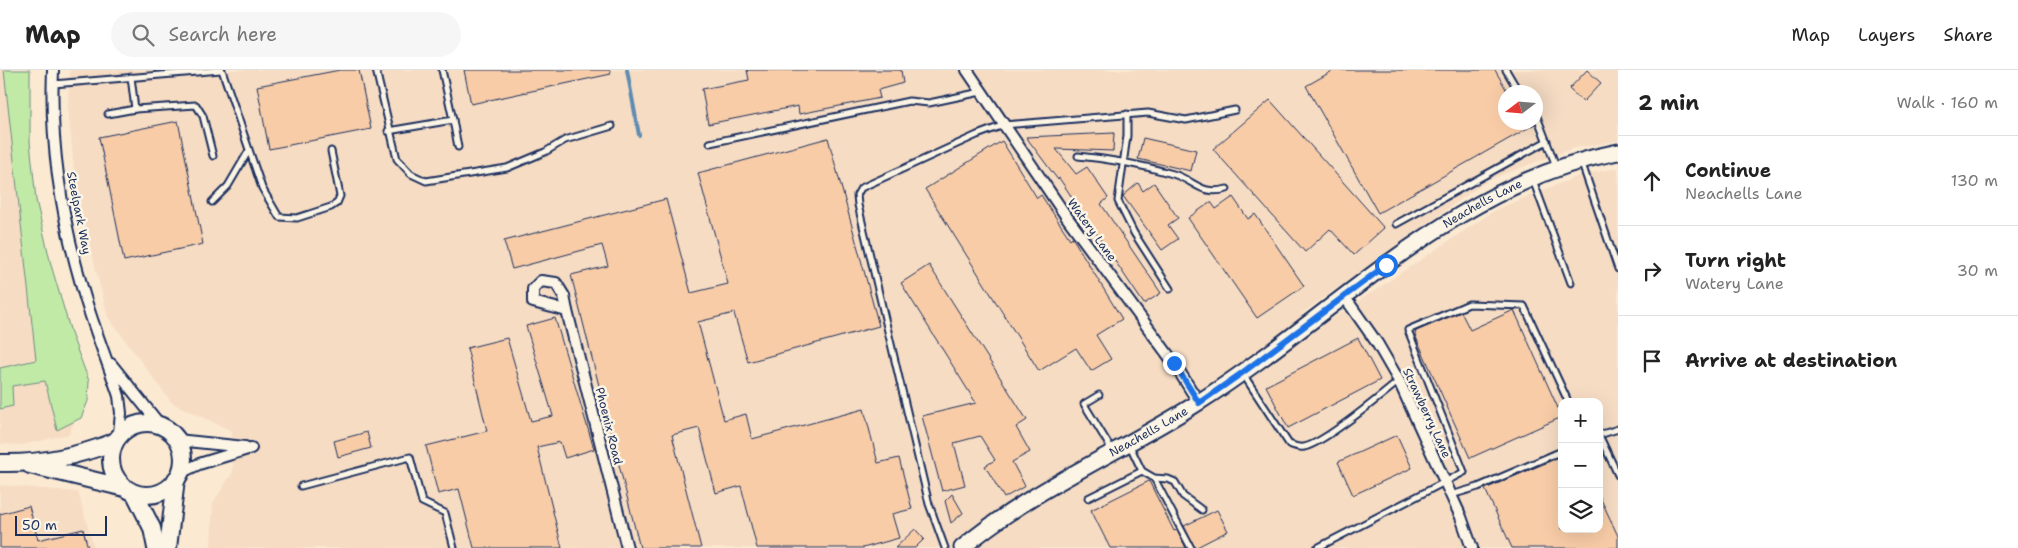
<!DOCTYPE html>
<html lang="en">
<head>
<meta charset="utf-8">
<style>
  body { margin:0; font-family:"Shantell Sans",sans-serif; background:#f6f6f6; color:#222 }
  .controls { position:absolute; right:15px; bottom:15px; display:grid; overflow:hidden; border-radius:10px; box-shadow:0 5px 20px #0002 }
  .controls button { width:45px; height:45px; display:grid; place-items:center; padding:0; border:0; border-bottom:1px solid #e0e0e0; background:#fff; color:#222; font:25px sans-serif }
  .compass { position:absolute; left:1498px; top:15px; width:45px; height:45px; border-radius:50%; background:#fff; box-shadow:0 5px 20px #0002; rotate:254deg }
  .scale { position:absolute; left:15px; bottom:12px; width:92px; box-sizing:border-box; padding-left:5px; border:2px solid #1b2f5e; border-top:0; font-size:14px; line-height:18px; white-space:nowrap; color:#1b2f5e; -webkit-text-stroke:4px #fcf5e5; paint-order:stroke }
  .stop { position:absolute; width:15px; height:15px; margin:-11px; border:4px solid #1a73e8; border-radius:50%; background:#fff }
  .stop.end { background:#1a73e8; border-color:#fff; box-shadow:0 1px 5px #0008 }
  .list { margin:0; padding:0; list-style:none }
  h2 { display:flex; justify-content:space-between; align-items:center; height:65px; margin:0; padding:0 20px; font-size:21px }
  h2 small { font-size:16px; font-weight:400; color:#767676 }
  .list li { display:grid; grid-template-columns:32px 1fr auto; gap:15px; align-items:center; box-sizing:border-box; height:90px; padding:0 20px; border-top:1px solid #e0e0e0 }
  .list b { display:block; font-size:19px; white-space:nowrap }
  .list p { margin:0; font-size:16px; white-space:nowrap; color:#767676 }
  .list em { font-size:16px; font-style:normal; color:#767676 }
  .icon { flex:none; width:28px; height:28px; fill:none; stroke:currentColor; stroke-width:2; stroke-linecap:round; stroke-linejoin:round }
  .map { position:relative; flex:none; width:1618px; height:478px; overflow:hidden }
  header { display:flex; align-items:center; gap:30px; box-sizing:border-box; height:70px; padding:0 25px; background:#fff; border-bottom:1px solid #e0e0e0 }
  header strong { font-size:24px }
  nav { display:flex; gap:28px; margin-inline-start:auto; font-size:18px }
  .search { width:350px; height:45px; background:#f6f6f6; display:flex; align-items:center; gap:12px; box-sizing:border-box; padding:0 18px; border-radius:28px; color:#767676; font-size:19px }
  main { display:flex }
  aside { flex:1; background:#fff }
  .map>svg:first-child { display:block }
  .built { fill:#f6dcc3; fill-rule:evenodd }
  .green { fill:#c0eaa6; stroke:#6e8c82 }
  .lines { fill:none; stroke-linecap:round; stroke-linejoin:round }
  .stream { stroke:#5d8bb2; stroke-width:4 }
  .building { fill:#f8cca7; stroke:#1b2f5e }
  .lane-casing { stroke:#1b2f5e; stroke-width:9 }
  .street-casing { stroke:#1b2f5e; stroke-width:14 }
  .secondary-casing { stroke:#1b2f5e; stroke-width:19 }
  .primary-casing { stroke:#1b2f5e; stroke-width:20 }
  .lane { stroke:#fcf5e5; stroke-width:5 }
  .street { stroke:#fcf5e5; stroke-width:10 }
  .secondary { stroke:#fcf5e5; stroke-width:15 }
  .primary { stroke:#fcf5e5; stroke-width:16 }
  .route { stroke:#1a73e8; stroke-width:6 }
  .labels { text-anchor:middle; stroke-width:5; stroke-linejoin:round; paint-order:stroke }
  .street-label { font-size:12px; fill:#1b2f5e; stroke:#fcf5e5 }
</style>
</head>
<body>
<header>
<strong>Map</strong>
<div class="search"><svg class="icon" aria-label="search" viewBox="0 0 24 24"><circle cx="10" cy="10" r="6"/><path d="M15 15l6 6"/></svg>Search here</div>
<nav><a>Map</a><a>Layers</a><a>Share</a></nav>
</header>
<main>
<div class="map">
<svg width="1618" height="478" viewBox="0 0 1618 478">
  <rect width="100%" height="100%" fill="#fbe9d2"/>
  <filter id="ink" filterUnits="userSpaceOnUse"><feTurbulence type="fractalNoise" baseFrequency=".02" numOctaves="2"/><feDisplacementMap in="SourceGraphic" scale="10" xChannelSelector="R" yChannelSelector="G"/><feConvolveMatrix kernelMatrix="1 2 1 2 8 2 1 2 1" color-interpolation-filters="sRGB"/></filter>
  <g filter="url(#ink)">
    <!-- built -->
    <g class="built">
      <polygon points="0,0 14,0 24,98 86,321 69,364 22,375 0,374"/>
      <path d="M70 0H1618V71L1574 78 1488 110 1301 244 1315 260 1497 139 1581 105 1618 98V478H211L213 433 233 402 232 361 172 333 108 247 76 120 68 36ZM1506 22H1536V52H1506ZM1562 332H1599V459H1562Z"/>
      <polygon points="0,415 78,422 94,478 0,478"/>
    </g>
    <!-- green -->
    <polygon class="green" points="4,0 30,0 30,72 36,130 51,195 72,266 89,311 88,331 81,348 57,360 45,311 12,316 13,336 0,339 0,298 36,290"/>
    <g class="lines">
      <!-- stream -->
      <polyline class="stream" points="627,0 639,65"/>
    </g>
    <!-- building -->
    <g class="building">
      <polygon points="340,0 359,0 371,59 269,79 257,16"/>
      <polygon points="464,0 610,0 611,4 471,34"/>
      <polygon points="747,0 901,0 903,13 878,20 880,28 799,44 798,36 708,54 702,19 749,10"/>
      <polygon points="1334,0 1495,0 1506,19 1506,52 1535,54 1378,143 1306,16"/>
      <polygon points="1587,0 1601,13 1583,32 1569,19"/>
      <polygon points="1270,30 1384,158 1354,185 1330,159 1305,182 1213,79"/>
      <polygon points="178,51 203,174 124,191 99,67"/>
      <polygon points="1114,63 1113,81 1056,79 1076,104 1087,97 1108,128 1101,134 1161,223 1144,234 1059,108 1058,110 1026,67"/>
      <polygon points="828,68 879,256 748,292 734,243 698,252 724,350 746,344 752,369 864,339 878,393 899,388 912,439 892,444 899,468 863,478 757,478 741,416 716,423 699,358 672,365 701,478 640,478 571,205 608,196 602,175 512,199 504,171 666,129 691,223 728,214 698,103"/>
      <polygon points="1143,68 1196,80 1191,101 1138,89"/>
      <polygon points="1002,71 1037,128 1041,125 1070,169 1072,167 1122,249 1096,265 1111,289 1091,301 1076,278 1039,301 925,119"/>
      <polygon points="1138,113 1143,121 1154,113 1178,148 1168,155 1178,169 1162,180 1123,126"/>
      <polygon points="1233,127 1248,149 1255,144 1304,216 1257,248 1188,148 1211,132 1216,139"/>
      <polygon points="929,195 1027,350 1016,357 1030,382 1012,392 1025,416 1004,428 985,396 995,390 980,366 954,373 965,415 942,421 922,346 976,333 901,213"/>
      <polygon points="1514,240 1562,347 1470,388 1415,265 1416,261 1461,242 1470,260"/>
      <polygon points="555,248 594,379 565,388 560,372 537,377 562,478 474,478 459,419 438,424 426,376 487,361 467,278 507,268 531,351 553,346 526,256"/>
      <polygon points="1358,268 1380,310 1288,358 1266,316"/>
      <polygon points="367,362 371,378 338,387 334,371"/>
      <polygon points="1397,365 1412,398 1353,425 1338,392"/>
      <polygon points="1562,386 1562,459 1599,459 1599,425 1618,466 1618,478 1512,478 1485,419"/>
      <polygon points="1149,411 1174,461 1177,460 1186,478 1110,478 1091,440"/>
      <polygon points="952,424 963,443 951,453 945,431"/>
      <polygon points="29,436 38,470 83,459 88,478 0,478 0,444"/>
      <polygon points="1217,440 1228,461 1195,478 1184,456"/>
      <polygon points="915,459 924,469 915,478 895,478"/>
    </g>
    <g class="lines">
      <!-- lane casing -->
      <g class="lane-casing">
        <g id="lane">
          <polyline points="222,0 262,118 279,147 297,148 331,137 337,133 340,126 331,81"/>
          <polyline points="376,0 397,89 411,104 426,111 507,98 545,82 565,70 612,56"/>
          <polyline points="1506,0 1519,22"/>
          <polyline points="131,7 135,39"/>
          <polyline points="53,14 221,0"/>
          <polyline points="108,44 135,39 196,35 203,46 213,86"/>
          <polyline points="1127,44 1127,66 1118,131 1134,163 1170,219"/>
          <polyline points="1536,44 1556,96"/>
          <polyline points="453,50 458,77"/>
          <polyline points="388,61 453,50 442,0"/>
          <polyline points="710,73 909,31 929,33 981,22"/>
          <path d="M1078 86C1110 89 1143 95 1173 104 1196 111 1201 126 1227 119"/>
          <polyline points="1582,94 1618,199"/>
          <polyline points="1533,110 1571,213"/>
          <polyline points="212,132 228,116 248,82"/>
          <polyline points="1396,154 1547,71"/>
          <path d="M1243 304 1289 374C1294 376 1299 378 1304 377 1323 374 1382 325 1399 311"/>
          <polyline points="1099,325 1084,334 1112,380"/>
          <polyline points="1618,359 1599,365 1618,405"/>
          <polyline points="1142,401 1154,408 1168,409 1175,412 1183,426 1202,440"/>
          <polyline points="1154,408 1191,478"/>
          <polyline points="301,416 410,387 422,432 445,443 454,478"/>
          <polyline points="1451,425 1478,417 1562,381"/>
          <polyline points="1088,428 1142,401 1129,374"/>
          <polyline points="945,478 929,434 858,135 857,125 861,118 977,65 1004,55 1148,43 1186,50 1235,40"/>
          <polyline points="1317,478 1464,402 1408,260 1469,234 1524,236 1567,329"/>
        </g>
      </g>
      <!-- street casing -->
      <g class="street-casing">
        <g id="street">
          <path d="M53 0C50 70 61 143 80 210 90 249 106 287 119 326L121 343 119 364"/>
          <polyline points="967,0 1066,146 1174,293 1199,333"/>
          <polygon points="541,211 556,213 564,226 567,241 533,232 533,219"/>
          <polyline points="1344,226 1377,273 1399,311 1461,447 1472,478"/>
          <polyline points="567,241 627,478"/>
          <polyline points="111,294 160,355"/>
          <polyline points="177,370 245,377"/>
          <polyline points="178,404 199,394 251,378"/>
        </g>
      </g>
      <!-- secondary casing -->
      <g class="secondary-casing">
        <g id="secondary">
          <path id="s1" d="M962 478C1033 418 1121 382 1199 332 1336 245 1453 113 1618 82"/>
        </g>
      </g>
      <!-- primary casing -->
      <g class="primary-casing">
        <g id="primary">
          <circle cx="147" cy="389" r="36"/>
          <path d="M0 393C38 394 78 386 114 372"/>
          <polyline points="30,395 125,418"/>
          <polyline points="135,424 152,458 156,478"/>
          <polyline points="168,478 176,409"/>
        </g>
      </g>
      <!-- lane -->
      <use href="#lane" class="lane"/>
      <!-- street -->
      <use href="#street" class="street"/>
      <!-- secondary -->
      <use href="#secondary" class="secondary"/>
      <!-- primary -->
      <use href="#primary" class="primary"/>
    </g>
  </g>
  <g class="lines" filter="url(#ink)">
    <!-- route -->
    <polyline class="route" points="1174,293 1199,333 1242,303 1386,195"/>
  </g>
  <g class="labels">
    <!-- street labels -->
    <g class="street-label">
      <text dy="4" stroke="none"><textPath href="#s1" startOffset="625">Neachells Lane</textPath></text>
      <text transform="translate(79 143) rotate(79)" y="4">Steelpark Way</text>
      <text transform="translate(1092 160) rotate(54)" y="4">Watery Lane</text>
      <text transform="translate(1427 343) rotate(65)" y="4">Strawberry Lane</text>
      <text transform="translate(609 356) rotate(76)" y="4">Phoenix Road</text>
      <text dy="4" stroke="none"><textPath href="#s1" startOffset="220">Neachells Lane</textPath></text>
    </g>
  </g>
</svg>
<div class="controls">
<button>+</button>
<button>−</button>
<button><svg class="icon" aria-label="layers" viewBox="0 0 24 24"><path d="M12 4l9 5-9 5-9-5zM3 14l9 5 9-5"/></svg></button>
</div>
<svg class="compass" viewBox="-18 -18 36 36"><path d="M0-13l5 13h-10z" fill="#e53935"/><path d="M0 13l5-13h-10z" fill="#767676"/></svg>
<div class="scale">50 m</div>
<div class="stop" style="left:1386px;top:195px"></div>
<div class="stop end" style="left:1174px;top:293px"></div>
</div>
<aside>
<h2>2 min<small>Walk · 160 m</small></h2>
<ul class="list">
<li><svg class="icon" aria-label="ahead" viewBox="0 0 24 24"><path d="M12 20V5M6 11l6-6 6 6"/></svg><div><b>Continue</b><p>Neachells Lane</p></div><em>130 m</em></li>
<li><svg class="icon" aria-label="right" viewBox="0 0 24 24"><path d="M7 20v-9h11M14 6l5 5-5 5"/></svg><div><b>Turn right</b><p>Watery Lane</p></div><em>30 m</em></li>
<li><svg class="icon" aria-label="arrive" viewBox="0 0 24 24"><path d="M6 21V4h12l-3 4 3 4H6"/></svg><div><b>Arrive at destination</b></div></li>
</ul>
</aside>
</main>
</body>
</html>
